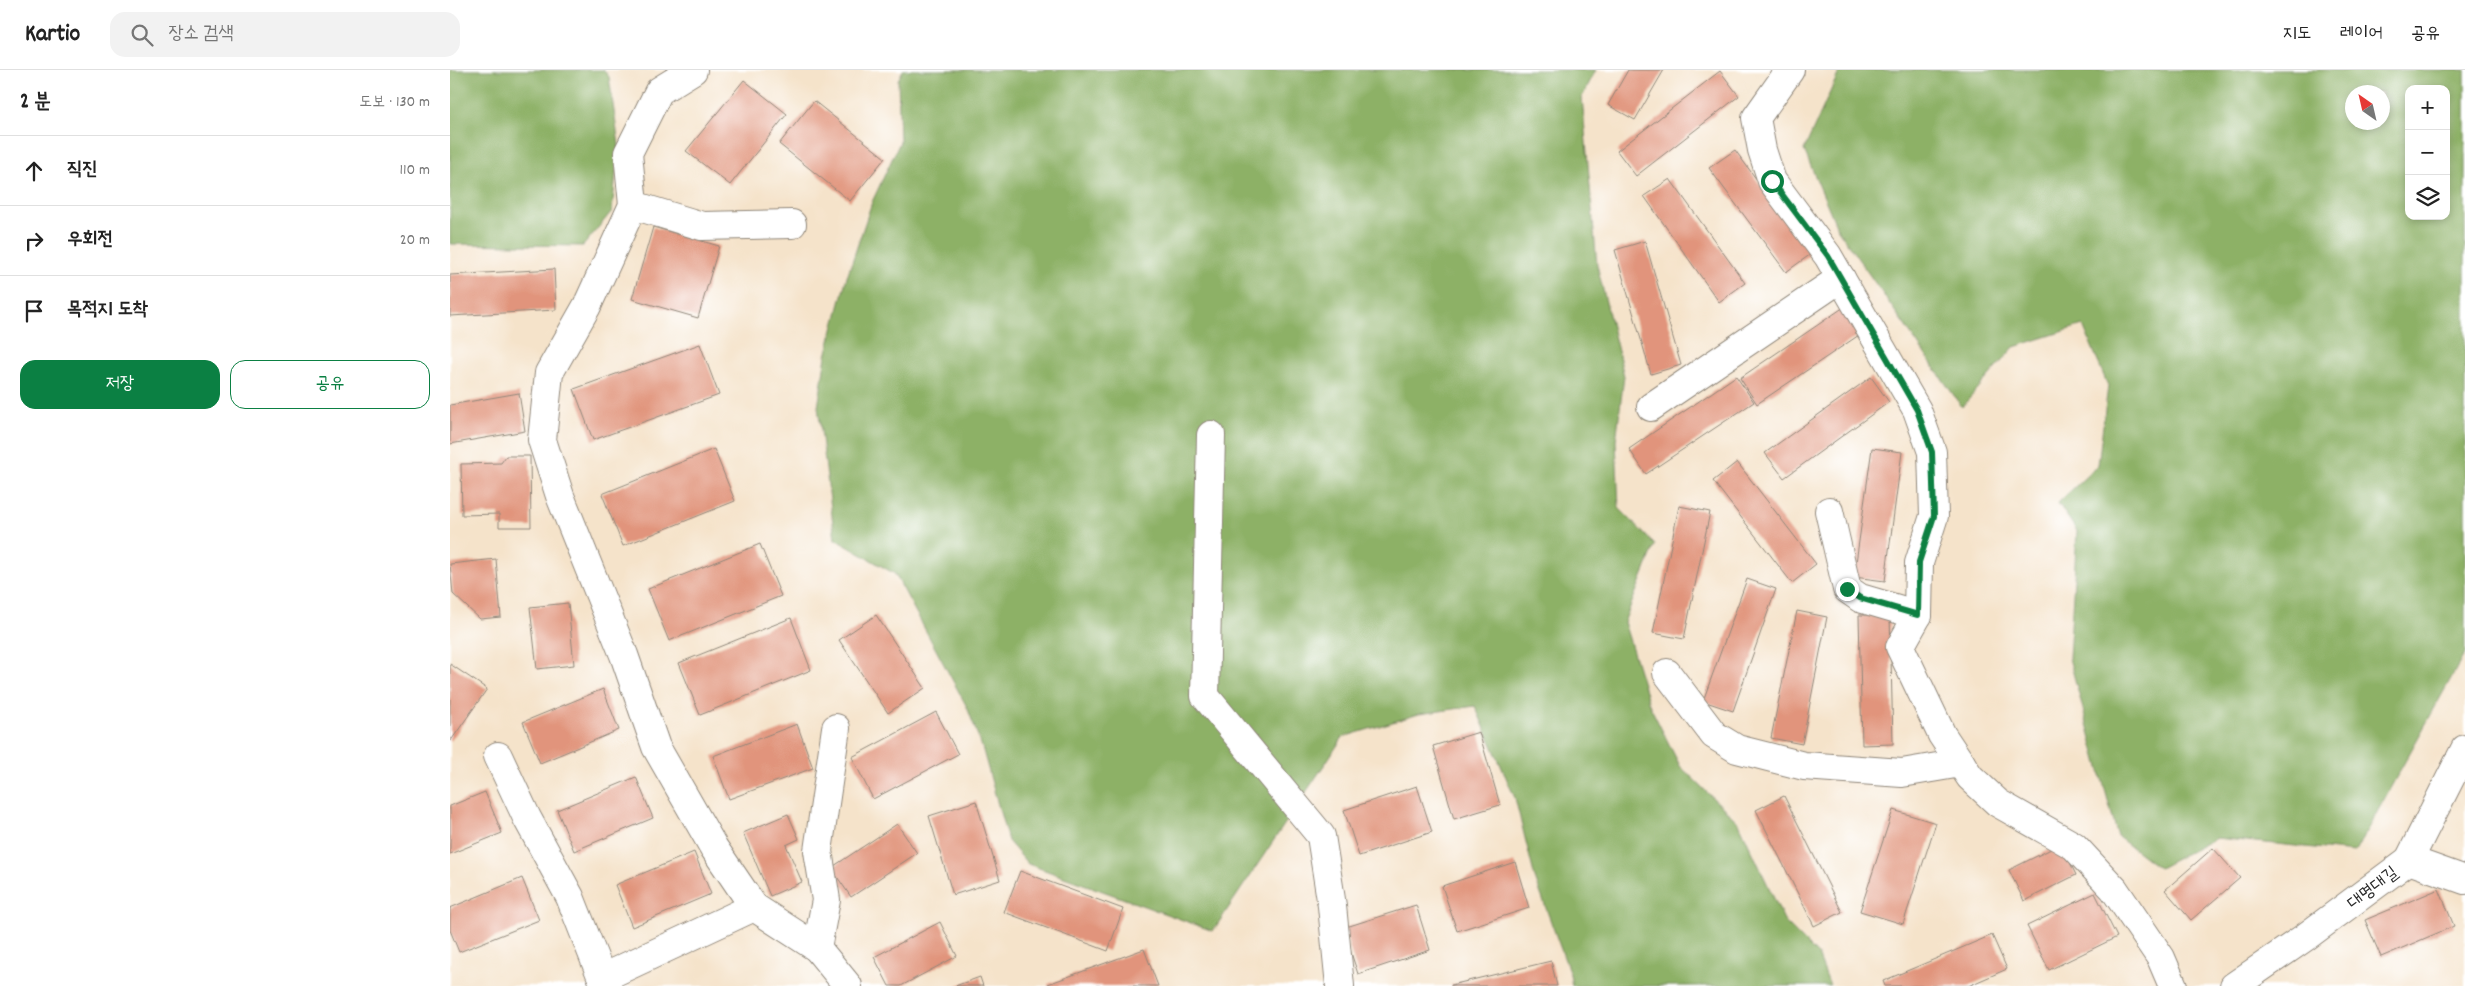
<!DOCTYPE html>
<html lang="ko">
<head>
<meta charset="utf-8">
<style>
  body { margin:0; font-family:Dekko,"Poor Story",sans-serif; background:#f2f2f2; color:#222 }
  .controls { position:absolute; right:15px; top:15px; display:grid; overflow:hidden; border-radius:10px; box-shadow:0 2px 8px #0003 }
  .controls button { width:45px; height:45px; display:grid; place-items:center; padding:0; border:0; border-bottom:1px solid #e0e0e0; background:#fff; color:#222; font:25px sans-serif }
  .compass { position:absolute; left:1895px; top:15px; width:45px; height:45px; border-radius:50%; background:#fff; box-shadow:0 2px 8px #0003; rotate:326deg }
  .stop { position:absolute; width:15px; height:15px; margin:-11px; border:4px solid #0b8043; border-radius:50%; background:#fff }
  .stop.end { background:#0b8043; border-color:#fff; box-shadow:0 1px 5px #0008 }
  .list { margin:0; padding:0; list-style:none }
  h2 { display:flex; justify-content:space-between; align-items:center; height:65px; margin:0; padding:0 20px; font-size:21px }
  h2 small { font-size:16px; font-weight:400; color:#767676 }
  .list li { display:grid; grid-template-columns:32px 1fr auto; gap:15px; align-items:center; box-sizing:border-box; height:70px; padding:0 20px; border-top:1px solid #e0e0e0 }
  .list b { display:block; font-size:19px; white-space:nowrap }
  .list em { font-size:16px; font-style:normal; color:#767676 }
  .actions { display:flex; gap:10px; padding:15px 20px }
  .actions a { flex:1; padding:11px 0; border:1px solid #0b8043; border-radius:15px; text-align:center; font-size:18px; color:#0b8043 }
  .actions .main { background:#0b8043; color:#fff }
  .icon { flex:none; width:28px; height:28px; fill:none; stroke:currentColor; stroke-width:2; stroke-linecap:round; stroke-linejoin:round }
  .map { position:relative; flex:none; width:2015px; height:916px; overflow:hidden }
  header { display:flex; align-items:center; gap:30px; box-sizing:border-box; height:70px; padding:0 25px; background:#fff; border-bottom:1px solid #e0e0e0 }
  header strong { font-size:24px }
  nav { display:flex; gap:28px; margin-inline-start:auto; font-size:18px }
  .search { width:350px; height:45px; background:#f2f2f2; display:flex; align-items:center; gap:12px; box-sizing:border-box; padding:0 18px; border-radius:15px; color:#767676; font-size:19px }
  main { display:flex }
  aside { flex:1; background:#fff }
  .map>svg:first-child { display:block }
  .forest { fill:#8db166; stroke:#5c6e48; fill-rule:evenodd }
  .building { fill:#e1947b }
  .lines { fill:none; stroke-linecap:round; stroke-linejoin:round }
  .minor-casing { stroke:#90877a; stroke-width:30 }
  .minor { stroke:#fff; stroke-width:28 }
  .route { stroke:#0b8043; stroke-width:6 }
  .labels { text-anchor:middle; stroke-width:5; stroke-linejoin:round; paint-order:stroke }
  .street-label { font-size:18px; fill:#2b2b2b; stroke:#fff }
</style>
</head>
<body>
<header>
<strong>Kartio</strong>
<div class="search"><svg class="icon" aria-label="search" viewBox="0 0 24 24"><circle cx="10" cy="10" r="6"/><path d="M15 15l6 6"/></svg>장소 검색</div>
<nav><a>지도</a><a>레이어</a><a>공유</a></nav>
</header>
<main>
<aside>
<h2>2 분<small>도보 · 130 m</small></h2>
<ul class="list">
<li><svg class="icon" aria-label="ahead" viewBox="0 0 24 24"><path d="M12 20V5M6 11l6-6 6 6"/></svg><div><b>직진</b></div><em>110 m</em></li>
<li><svg class="icon" aria-label="right" viewBox="0 0 24 24"><path d="M7 20v-9h11M14 6l5 5-5 5"/></svg><div><b>우회전</b></div><em>20 m</em></li>
<li><svg class="icon" aria-label="arrive" viewBox="0 0 24 24"><path d="M6 21V4h12l-3 4 3 4H6"/></svg><div><b>목적지 도착</b></div></li>
</ul>
<div class="actions"><a class="main">저장</a><a>공유</a></div>
</aside>
<div class="map">
<svg width="2015" height="916" viewBox="0 0 2015 916">
  <rect width="100%" height="100%" fill="#fff"/>
  <filter id="ink" filterUnits="userSpaceOnUse"><feTurbulence type="fractalNoise" baseFrequency=".02" numOctaves="2"/><feDisplacementMap in="SourceGraphic" scale="10" xChannelSelector="R" yChannelSelector="G"/><feConvolveMatrix kernelMatrix="1 2 1 2 8 2 1 2 1" color-interpolation-filters="sRGB"/></filter>
  <filter id="wash" filterUnits="userSpaceOnUse"><feTurbulence type="fractalNoise" baseFrequency=".0096" numOctaves="4" result="noise"/><feDisplacementMap in="SourceGraphic" scale="20" xChannelSelector="R" yChannelSelector="G"/><feGaussianBlur stdDeviation="1.12" result="paint"/><feColorMatrix in="noise" values="0 0 0 0 0 0 0 0 0 0 0 0 0 0 0 0 0 1.4 0 .05"/><feComposite in="paint" operator="in"/></filter>
  <g filter="url(#wash)">
    <rect width="100%" height="100%" fill="#f5e3ca"/>
    <!-- forest -->
    <g class="forest">
      <polygon points="0,0 154,0 159,7 169,75 162,141 133,176 0,174"/>
      <polygon points="453,0 1146,0 1132,27 1147,195 1174,306 1166,371 1169,438 1205,475 1174,552 1199,634 1230,696 1289,753 1335,852 1368,885 1380,916 1122,916 1120,904 1085,808 1065,728 1025,636 969,644 893,667 763,861 578,794 558,771 532,677 517,637 445,504 385,469 368,337 376,286 396,210 422,132 450,72 448,10"/>
      <path d="M1390 0H2015V583L1905 782 1766 768 1709 798 1668 767 1619 588 1627 461 1608 433 1648 395 1658 316 1633 255 1564 277 1512 337 1388 160 1354 80ZM1959 19H1996V146H1959ZM1932 22V52H1902V22Z"/>
    </g>
    <g id="blocks">
      <!-- building -->
      <g class="building">
        <polygon points="1178,0 1214,0 1185,50 1158,35"/>
        <polygon points="1270,1 1289,26 1186,106 1167,81"/>
        <polygon points="294,10 337,44 280,115 236,81"/>
        <polygon points="364,31 435,88 400,131 329,74"/>
        <polygon points="1285,80 1361,184 1336,202 1259,98"/>
        <polygon points="1220,109 1295,213 1269,232 1194,126"/>
        <polygon points="203,157 269,176 248,248 182,229"/>
        <polygon points="1195,171 1231,295 1201,304 1165,180"/>
        <polygon points="104,199 106,240 0,246 0,205"/>
        <polygon points="1397,235 1415,261 1307,334 1290,308"/>
        <polygon points="250,274 269,325 143,370 124,319"/>
        <polygon points="1286,306 1304,332 1196,404 1179,379"/>
        <polygon points="1421,307 1439,332 1334,408 1315,383"/>
        <polygon points="69,323 75,361 0,374 0,335"/>
        <polygon points="1422,378 1452,382 1435,511 1404,507"/>
        <polygon points="264,379 285,431 173,476 152,424"/>
        <polygon points="56,386 80,386 81,457 49,457 49,444 12,445 11,394 51,393"/>
        <polygon points="1287,392 1366,494 1342,513 1263,411"/>
        <polygon points="1229,436 1260,442 1234,569 1203,563"/>
        <polygon points="310,474 331,526 219,571 198,519"/>
        <polygon points="46,489 51,547 30,549 3,524 0,494"/>
        <polygon points="1297,509 1326,519 1283,641 1253,631"/>
        <polygon points="118,533 124,595 87,599 80,537"/>
        <polygon points="1347,541 1377,547 1352,674 1321,668"/>
        <polygon points="426,545 475,618 438,643 389,570"/>
        <polygon points="1409,545 1440,545 1443,674 1412,675"/>
        <polygon points="341,548 361,600 250,645 229,593"/>
        <polygon points="0,594 37,619 0,672"/>
        <polygon points="153,619 169,660 90,693 73,652"/>
        <polygon points="486,642 508,684 423,729 402,687"/>
        <polygon points="347,654 363,698 279,729 263,686"/>
        <polygon points="1029,662 1050,735 1004,749 983,676"/>
        <polygon points="186,707 203,748 124,781 107,740"/>
        <polygon points="967,716 982,762 909,786 894,740"/>
        <polygon points="35,722 52,763 0,784 0,736"/>
        <polygon points="1334,726 1392,842 1364,856 1306,740"/>
        <polygon points="526,731 550,810 503,825 479,746"/>
        <polygon points="1443,740 1486,753 1453,854 1410,841"/>
        <polygon points="338,744 349,769 336,775 352,812 320,826 293,763"/>
        <polygon points="447,754 467,783 401,827 381,798"/>
        <polygon points="1611,774 1626,805 1574,831 1559,800"/>
        <polygon points="1763,778 1790,808 1741,850 1715,820"/>
        <polygon points="244,782 261,824 182,857 165,815"/>
        <polygon points="1065,792 1079,838 1007,861 992,816"/>
        <polygon points="570,801 673,839 658,881 554,842"/>
        <polygon points="72,808 89,850 9,882 0,860 0,838"/>
        <polygon points="1989,819 2004,856 1931,887 1915,850"/>
        <polygon points="1645,823 1667,867 1599,900 1577,856"/>
        <polygon points="966,835 980,880 908,904 893,858"/>
        <polygon points="490,852 507,886 451,916 439,916 424,887"/>
        <polygon points="1542,865 1557,899 1518,916 1435,916 1433,911"/>
        <polygon points="694,879 708,916 598,916 598,914"/>
        <polygon points="1101,891 1107,916 1001,916 1001,915"/>
        <polygon points="530,907 533,916 505,916"/>
      </g>
    </g>
  </g>
  <g filter="url(#ink)">
    <use href="#blocks" fill-opacity="0" stroke="#90877a" stroke-width="1"/>
    <g class="lines">
      <!-- minor casing -->
      <g class="minor-casing">
        <g id="minor">
          <polyline points="243,0 209,21 178,83 183,135 137,236 99,303 92,370 110,426 174,585 206,677 264,778 304,837 367,878 398,916"/>
          <polyline points="1340,0 1306,48 1312,80 1322,111 1378,186 1467,340 1482,382 1484,446 1469,493 1468,545 1450,577 1492,665 1520,707 1548,733 1624,776 1664,819 1711,888 1723,916"/>
          <polyline points="183,135 252,156 342,154"/>
          <polyline points="1201,337 1391,208"/>
          <polyline points="761,365 755,626 871,766 882,836 890,916"/>
          <polyline points="1379,441 1397,519 1410,528 1468,545"/>
          <polyline points="1217,603 1264,665 1287,679 1354,696 1452,703 1511,693"/>
          <polyline points="48,686 77,748 120,827 152,908 304,837"/>
          <polyline points="1959,790 2015,810"/>
          <polyline points="367,878 376,830 368,781 386,658"/>
          <polyline points="1784,916 1854,868 1959,790 2015,679"/>
        </g>
      </g>
      <!-- minor -->
      <use href="#minor" class="minor"/>
    </g>
  </g>
  <g class="lines" filter="url(#ink)">
    <!-- route -->
    <polyline class="route" points="1322,111 1378,186 1467,340 1482,382 1484,446 1469,492 1468,545 1410,528 1397,519"/>
  </g>
  <g class="labels">
    <!-- street labels -->
    <g class="street-label">
      <text transform="translate(1922 817) rotate(-37)" y="6">대명대길</text>
    </g>
  </g>
</svg>
<div class="controls">
<button>+</button>
<button>−</button>
<button><svg class="icon" aria-label="layers" viewBox="0 0 24 24"><path d="M12 4l9 5-9 5-9-5zM3 14l9 5 9-5"/></svg></button>
</div>
<svg class="compass" viewBox="-18 -18 36 36"><path d="M0-13l5 13h-10z" fill="#e53935"/><path d="M0 13l5-13h-10z" fill="#767676"/></svg>
<div class="stop" style="left:1322px;top:111px"></div>
<div class="stop end" style="left:1397px;top:519px"></div>
</div>
</main>
</body>
</html>
